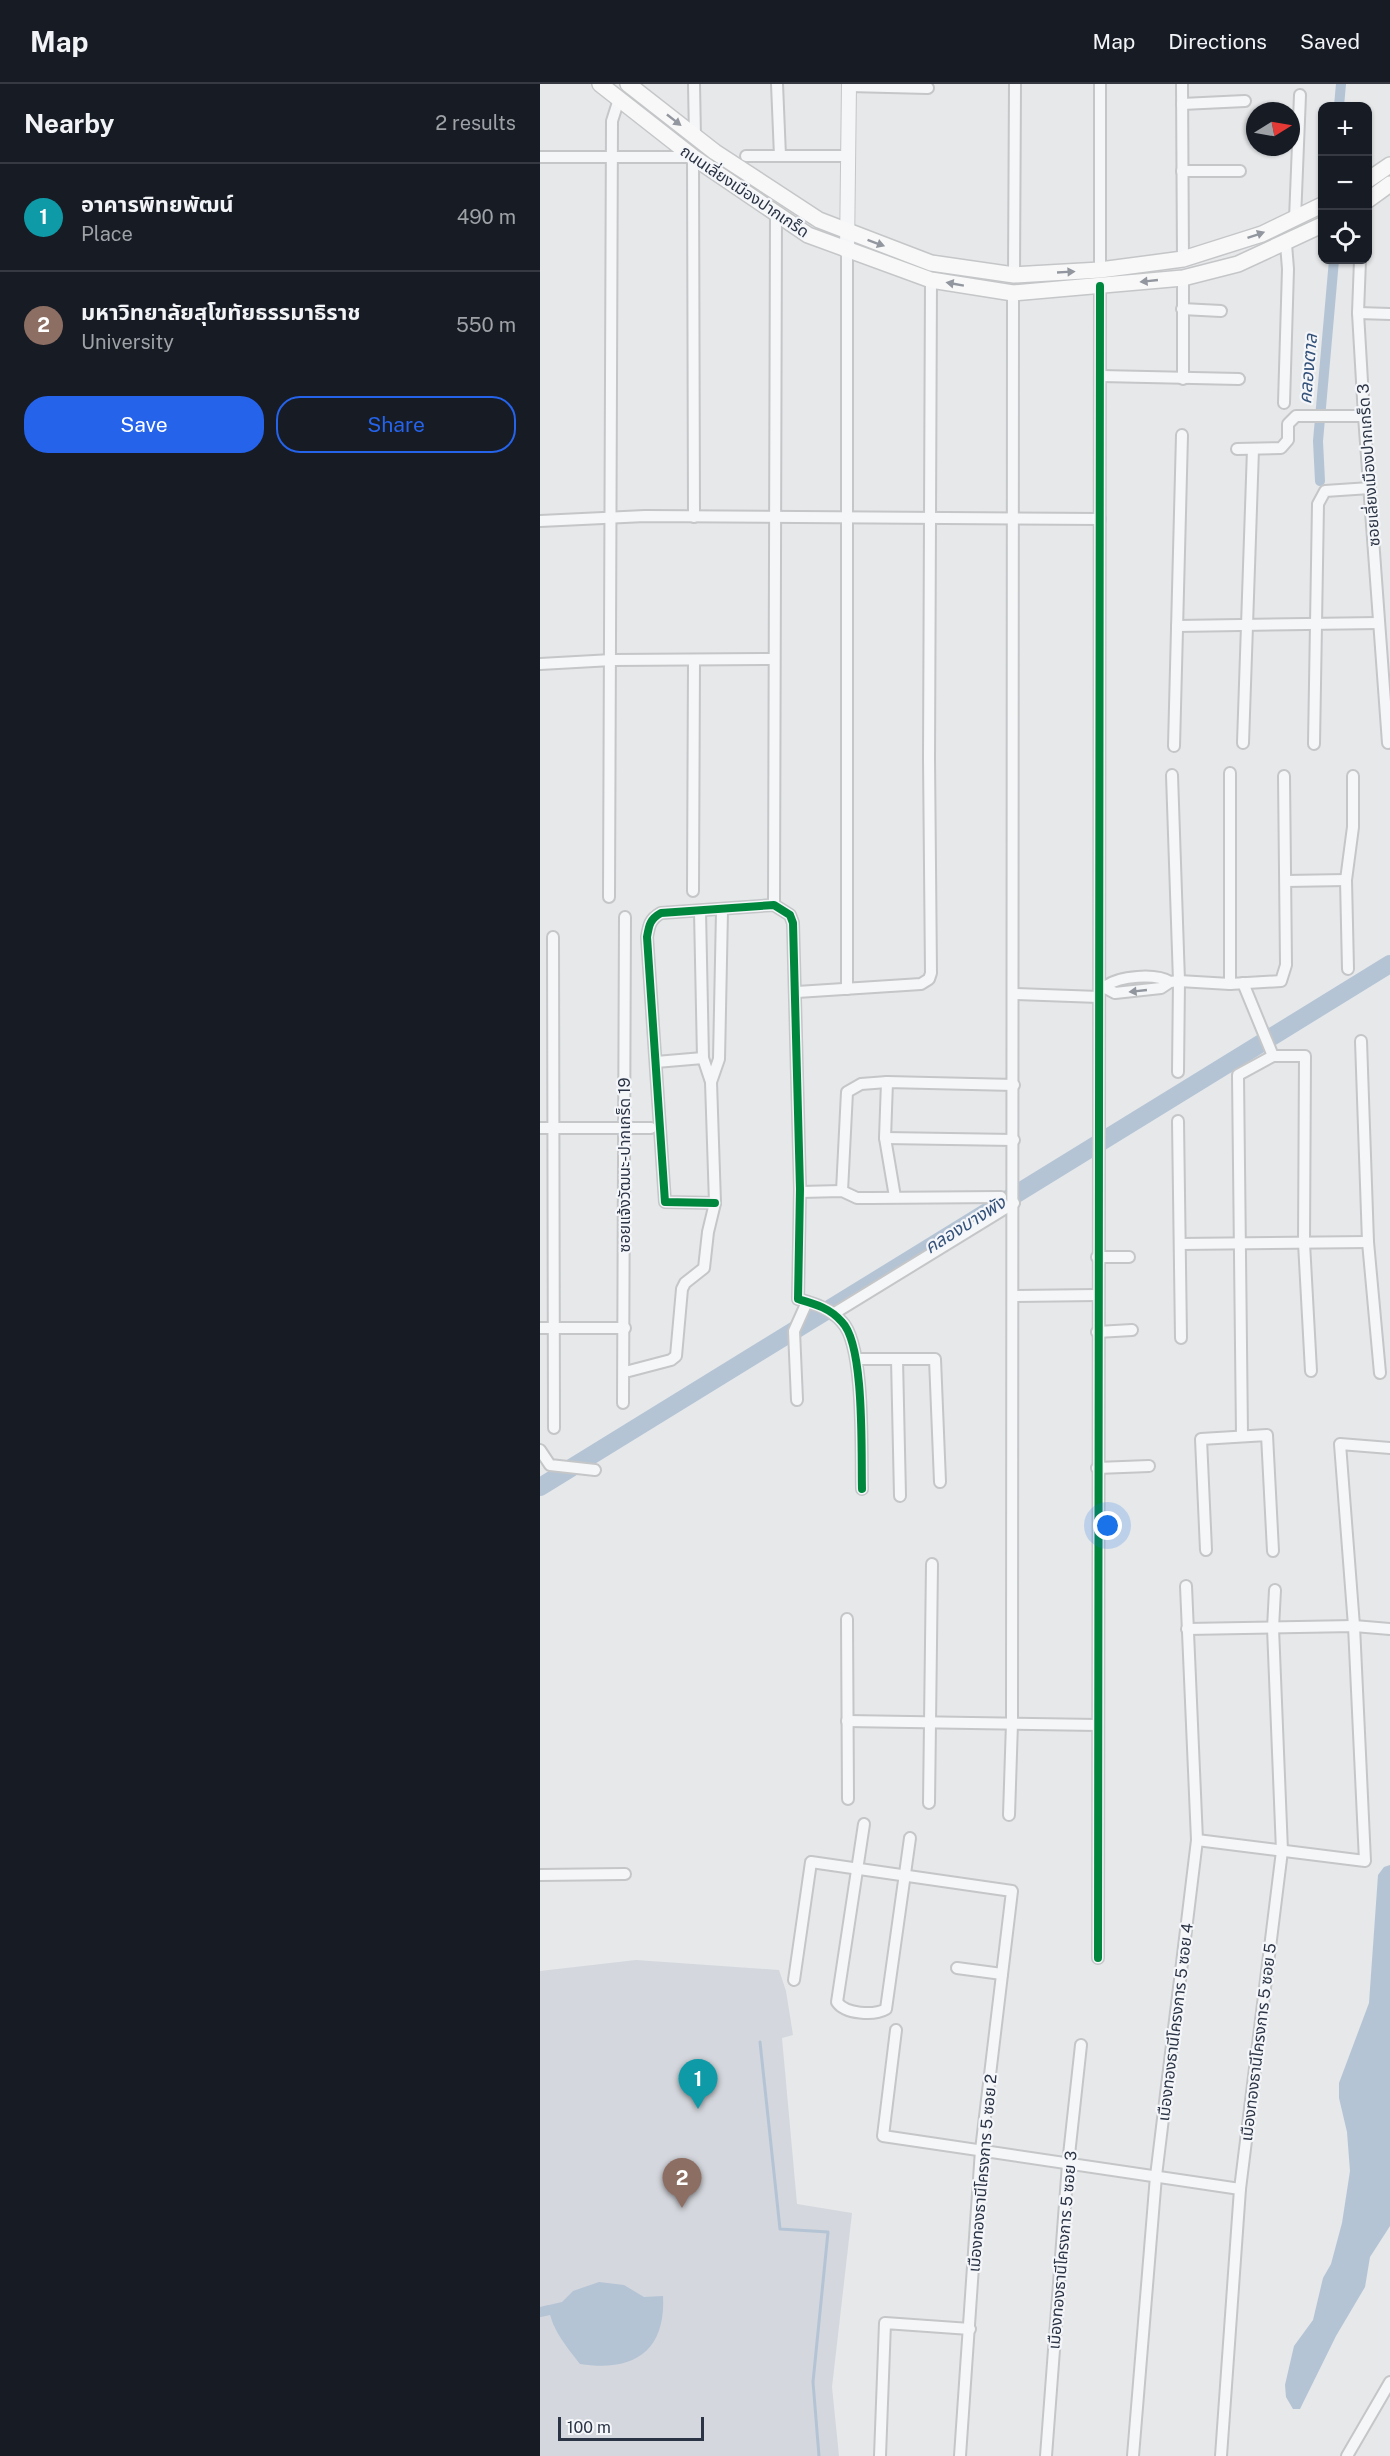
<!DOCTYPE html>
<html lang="en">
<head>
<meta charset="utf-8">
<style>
  body { margin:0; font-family:"Public Sans","Noto Sans Thai",sans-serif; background:#20242c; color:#f1f3f6 }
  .controls { position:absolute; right:18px; top:18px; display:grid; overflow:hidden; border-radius:12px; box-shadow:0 2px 4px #0004 }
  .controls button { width:54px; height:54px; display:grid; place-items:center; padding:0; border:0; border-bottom:2px solid #363941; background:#171b24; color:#f1f3f6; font:30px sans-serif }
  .compass { position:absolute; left:706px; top:18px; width:54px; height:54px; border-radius:50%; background:#171b24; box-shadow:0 2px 4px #0004; rotate:79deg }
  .scale { position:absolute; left:18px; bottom:15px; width:146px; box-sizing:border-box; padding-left:6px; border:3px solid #2b3445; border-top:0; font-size:16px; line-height:21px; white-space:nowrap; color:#2b3445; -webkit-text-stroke:4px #f4f6f9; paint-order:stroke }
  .you { position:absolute; left:568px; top:1442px; width:21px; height:21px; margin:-15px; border:4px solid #fff; border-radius:50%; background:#1a73e8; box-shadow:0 0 0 9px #1a73e833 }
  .badge { display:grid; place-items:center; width:39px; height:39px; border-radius:50%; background:#2563eb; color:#fff; font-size:20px; font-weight:700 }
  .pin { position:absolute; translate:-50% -50px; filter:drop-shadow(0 2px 3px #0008) }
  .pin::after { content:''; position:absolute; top:32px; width:21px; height:18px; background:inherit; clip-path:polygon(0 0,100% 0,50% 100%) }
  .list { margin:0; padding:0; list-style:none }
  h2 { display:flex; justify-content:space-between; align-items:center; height:78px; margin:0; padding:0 24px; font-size:26px }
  h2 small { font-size:20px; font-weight:400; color:#9ea1a6 }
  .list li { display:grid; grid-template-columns:39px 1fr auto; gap:18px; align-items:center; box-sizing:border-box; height:108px; padding:0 24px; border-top:2px solid #363941 }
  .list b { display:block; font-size:22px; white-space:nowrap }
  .list p { margin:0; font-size:20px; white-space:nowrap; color:#9ea1a6 }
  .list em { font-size:20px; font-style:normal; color:#9ea1a6 }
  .actions { display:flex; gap:12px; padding:18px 24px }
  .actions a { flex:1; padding:14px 0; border:2px solid #2563eb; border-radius:24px; text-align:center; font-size:21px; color:#2563eb }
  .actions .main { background:#2563eb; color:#fff }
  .icon { flex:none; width:33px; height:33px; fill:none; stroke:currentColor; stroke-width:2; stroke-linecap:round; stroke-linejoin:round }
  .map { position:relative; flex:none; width:850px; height:2372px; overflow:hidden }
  header { display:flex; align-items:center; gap:36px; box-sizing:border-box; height:84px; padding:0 30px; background:#171b24; border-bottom:2px solid #363941 }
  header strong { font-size:28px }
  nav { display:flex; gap:33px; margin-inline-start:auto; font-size:21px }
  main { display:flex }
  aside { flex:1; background:#171b24 }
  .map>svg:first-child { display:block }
  .built { fill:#d4d7dd }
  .water { fill:#b4c4d5 }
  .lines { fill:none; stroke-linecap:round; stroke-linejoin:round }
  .stream { stroke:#b4c4d5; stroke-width:3 }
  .canal { stroke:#b4c4d5; stroke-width:10 }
  .river { stroke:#b4c4d5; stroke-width:18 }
  .minor-casing { stroke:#c4c6c8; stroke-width:14 }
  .tertiary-casing { stroke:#c4c6c8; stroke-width:16 }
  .secondary-casing { stroke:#c4c6c8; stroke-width:18 }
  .minor { stroke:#f5f6f7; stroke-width:10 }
  .tertiary { stroke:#f5f6f7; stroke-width:14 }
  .secondary { stroke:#f8f8f8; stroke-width:15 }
  .cycleway-casing { stroke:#f4f6f9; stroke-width:11 }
  .cycleway { stroke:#00873e; stroke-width:8 }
  .oneway { fill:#92969e }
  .oneway2 { fill:#90959e }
  .labels { text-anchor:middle; stroke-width:4.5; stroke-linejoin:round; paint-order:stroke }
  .street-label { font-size:16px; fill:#2b3445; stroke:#f4f6f9 }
  .water-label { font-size:18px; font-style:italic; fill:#34527a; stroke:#f4f6f9 }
</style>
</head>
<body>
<header>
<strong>Map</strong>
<nav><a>Map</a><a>Directions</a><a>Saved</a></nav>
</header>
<main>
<aside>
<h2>Nearby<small>2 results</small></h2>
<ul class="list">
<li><span class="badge" style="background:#0f9aa8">1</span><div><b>อาคารพิทยพัฒน์</b><p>Place</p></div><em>490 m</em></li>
<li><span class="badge" style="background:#8d6e63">2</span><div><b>มหาวิทยาลัยสุโขทัยธรรมาธิราช</b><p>University</p></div><em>550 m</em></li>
</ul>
<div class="actions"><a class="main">Save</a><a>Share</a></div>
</aside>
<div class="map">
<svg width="850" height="2372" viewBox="0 0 850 2372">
  <rect width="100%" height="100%" fill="#e6e8ea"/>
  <!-- built -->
  <polygon class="built" points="96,1876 239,1886 246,1907 253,1951 242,1954 257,2120 312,2129 292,2303 299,2372 0,2372 0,1887"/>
  <!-- water -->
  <g class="water">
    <polygon points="850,1781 850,2142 830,2173 825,2203 796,2252 760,2325 753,2325 746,2313 745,2301 754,2262 773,2236 783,2194 791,2180 802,2139 810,2087 807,2048 799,2014 799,1999 829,1919 838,1791 844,1783"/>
    <path d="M59 2198 84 2201 104 2213 123 2212C126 2269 92 2288 40 2280 28 2264 9 2243 9 2221L22 2218 33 2207Z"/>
  </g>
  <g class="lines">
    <!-- stream -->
    <polyline class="stream" points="220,1958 240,2145 288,2148 273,2298 279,2372"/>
    <!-- canal -->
    <g class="canal">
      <polyline points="799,22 801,0"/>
      <polyline points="780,397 778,357 794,176"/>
      <polyline points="0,2228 9,2226"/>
    </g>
    <!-- river -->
    <polyline class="river" points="0,1403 850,880"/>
    <!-- minor casing -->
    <g class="minor-casing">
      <g id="minor">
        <polyline points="154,0 155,53"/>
        <polyline points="237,0 240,72"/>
        <polyline points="560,0 560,186"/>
        <polyline points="642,0 643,175"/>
        <polyline points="309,2 388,4"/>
        <polyline points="642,20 705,17"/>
        <polyline points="206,72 308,72"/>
        <polyline points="0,73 153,73 154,433"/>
        <polyline points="642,87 700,87"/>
        <polyline points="755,135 760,11"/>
        <polyline points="820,176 818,229 824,332 848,659"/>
        <polyline points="474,191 475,0"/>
        <polyline points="642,225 681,227"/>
        <polyline points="818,229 850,230"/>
        <polyline points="561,292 699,295"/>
        <polyline points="643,295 643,194"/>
        <polyline points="744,319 748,185 746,160"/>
        <polyline points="697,365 741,364 748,356 748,340 756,332 824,332"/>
        <polyline points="0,437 105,432 560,435"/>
        <polyline points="637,542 839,539"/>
        <polyline points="0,580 72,576 234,575"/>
        <polyline points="703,659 713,365"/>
        <polyline points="774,660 778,420 785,407 830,404"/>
        <polyline points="634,662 642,351"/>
        <polyline points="690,689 690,900"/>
        <polyline points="632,691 639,897 638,988"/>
        <polyline points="746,797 806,796"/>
        <polyline points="153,807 154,576"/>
        <polyline points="69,813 72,37 79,15"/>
        <polyline points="234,821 236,129"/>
        <polyline points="13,853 14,1344"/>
        <polyline points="808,885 806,796 813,743 813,692"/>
        <polyline points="703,899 733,972"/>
        <polyline points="560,901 575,909 621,904 630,898 639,897 690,900 741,897 746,881 744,692"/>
        <path d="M566 902C579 892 616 889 630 898"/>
        <polyline points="307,905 307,167"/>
        <polyline points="257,908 381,900 389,895 391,889 389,674 391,196"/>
        <polyline points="475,910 559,913"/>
        <polyline points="821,957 828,1158 840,1289"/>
        <polyline points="116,978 163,974"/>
        <polyline points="171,998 179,975 182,827"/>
        <polyline points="347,998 345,1054 355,1113"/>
        <polyline points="638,1037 641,1254"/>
        <polyline points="0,1044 111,1044"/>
        <polyline points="345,1054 474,1056"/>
        <polyline points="302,1107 307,1008 321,1000 347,998 474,1001"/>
        <polyline points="260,1108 302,1107 317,1114 330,1114 461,1113"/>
        <path d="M175 1119 125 1118 107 853C109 841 110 835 121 829L234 821 250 831 253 839 260 1105 258 1215C275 1220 290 1224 302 1238 325 1261 321 1370 322 1405"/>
        <polyline points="640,1160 828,1158"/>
        <polyline points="557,1173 589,1173"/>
        <polyline points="474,1212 557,1211"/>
        <polyline points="293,1230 474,1119"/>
        <polyline points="0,1244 85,1244"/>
        <polyline points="557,1248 592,1246"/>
        <polyline points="317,1275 395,1275 400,1398"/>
        <polyline points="357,1275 360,1412"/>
        <polyline points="89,1287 131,1276 136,1272 142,1205 145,1199 164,1184 168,1148 175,1119 171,998 163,974 160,827"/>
        <polyline points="257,1316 254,1247 267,1218"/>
        <polyline points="83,1319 85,833"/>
        <polyline points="702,1351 698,991 733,972 765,972 764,1159 771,1287"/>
        <polyline points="0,1366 10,1381 55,1386"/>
        <polyline points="557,1384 609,1382"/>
        <polyline points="666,1466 661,1355 727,1351 733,1467"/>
        <polyline points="307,1535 308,1715"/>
        <polyline points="647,1545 814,1542 850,1545"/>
        <polyline points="307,1637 558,1641"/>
        <polyline points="389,1719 392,1480"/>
        <polyline points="469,1731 472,1639 473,209"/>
        <path d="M324 1740 297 1918C305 1930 334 1932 346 1925L370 1754"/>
        <polyline points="657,1756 825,1777 814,1542 800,1360 850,1364"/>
        <polyline points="0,1791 85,1790"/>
        <polyline points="558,1874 560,202"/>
        <polyline points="417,1884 462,1890"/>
        <polyline points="254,1896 271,1778 472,1807 441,2066 420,2372"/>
        <polyline points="356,1946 343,2052 700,2105"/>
        <polyline points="340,2372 345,2239 430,2245"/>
        <polyline points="506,2372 528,2080 541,1961"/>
        <polyline points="593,2372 616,2092 657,1756 646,1502"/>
        <polyline points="681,2372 700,2105 742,1767 733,1544 735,1506"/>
        <polyline points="807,2372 850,2298"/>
      </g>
    </g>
    <!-- tertiary casing -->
    <g class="tertiary-casing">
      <polyline id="tertiary" points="307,167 309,0"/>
    </g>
    <!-- secondary casing -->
    <g class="secondary-casing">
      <g id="secondary">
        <polyline points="60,0 153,73 268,151 391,196 473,209 643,194 698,180 782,141"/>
        <polyline points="88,0 175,68 279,136 391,179 474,191 560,186 643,175 722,150 782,121"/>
        <polyline points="828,96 850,81"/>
        <polyline points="828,116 850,100"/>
      </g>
    </g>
    <!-- minor -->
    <use href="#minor" class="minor"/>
    <!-- tertiary -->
    <use href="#tertiary" class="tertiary"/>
    <!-- secondary -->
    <use href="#secondary" class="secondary"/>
    <!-- cycleway casing -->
    <g class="cycleway-casing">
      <g id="cycleway">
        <path d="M175 1119 125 1118 107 853C109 841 110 835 121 829L234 821 250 831 253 839 260 1105 258 1215C275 1220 290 1224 302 1238 325 1261 321 1370 322 1405"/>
        <polyline points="558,1874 560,202"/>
      </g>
    </g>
    <!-- cycleway -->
    <use href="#cycleway" class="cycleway"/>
  </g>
  <!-- one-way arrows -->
  <defs><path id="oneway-solid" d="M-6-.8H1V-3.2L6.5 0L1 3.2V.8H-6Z" transform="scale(1.5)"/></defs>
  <g class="oneway">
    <use href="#oneway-solid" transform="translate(134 36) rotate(38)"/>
    <use href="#oneway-solid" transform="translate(716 151) rotate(-19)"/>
    <use href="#oneway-solid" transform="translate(336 159) rotate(20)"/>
    <use href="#oneway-solid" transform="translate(526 188) rotate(-3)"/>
    <use href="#oneway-solid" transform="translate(609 197) rotate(174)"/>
    <use href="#oneway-solid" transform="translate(415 200) rotate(-170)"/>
  </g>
  <use class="oneway2" href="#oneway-solid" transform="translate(598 907) rotate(174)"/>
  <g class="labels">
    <!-- street labels -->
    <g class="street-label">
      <text transform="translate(205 107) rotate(34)" y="6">ถนนเลี่ยงเมืองปากเกร็ด</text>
      <text transform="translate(828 381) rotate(-94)" y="6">ซอยเลี่ยงเมืองปากเกร็ด 3</text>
      <text transform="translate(84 1081) rotate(-90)" y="6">ซอยแจ้งวัฒนะ-ปากเกร็ด 19</text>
      <text transform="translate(635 1938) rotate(-83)" y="6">เมืองทองธานีโครงการ 5 ซอย 4</text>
      <text transform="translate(718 1958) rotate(-83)" y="6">เมืองทองธานีโครงการ 5 ซอย 5</text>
      <text transform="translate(442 2089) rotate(-85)" y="6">เมืองทองธานีโครงการ 5 ซอย 2</text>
      <text transform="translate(522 2166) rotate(-85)" y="6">เมืองทองธานีโครงการ 5 ซอย 3</text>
    </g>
    <!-- water labels -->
    <g class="water-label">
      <text transform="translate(768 285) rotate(-85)" y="6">คลองตาล</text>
      <text transform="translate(425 1141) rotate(-32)" y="6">คลองบางพัง</text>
    </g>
  </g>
</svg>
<div class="controls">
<button>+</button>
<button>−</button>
<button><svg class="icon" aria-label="locate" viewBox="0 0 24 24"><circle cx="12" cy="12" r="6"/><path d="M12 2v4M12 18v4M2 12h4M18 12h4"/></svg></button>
</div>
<svg class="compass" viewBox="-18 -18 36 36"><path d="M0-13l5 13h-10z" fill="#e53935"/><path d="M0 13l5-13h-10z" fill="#9ea1a6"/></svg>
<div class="scale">100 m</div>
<div class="you"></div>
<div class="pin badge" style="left:158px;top:2025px;background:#0f9aa8">1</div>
<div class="pin badge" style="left:142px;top:2124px;background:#8d6e63">2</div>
</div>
</main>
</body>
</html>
